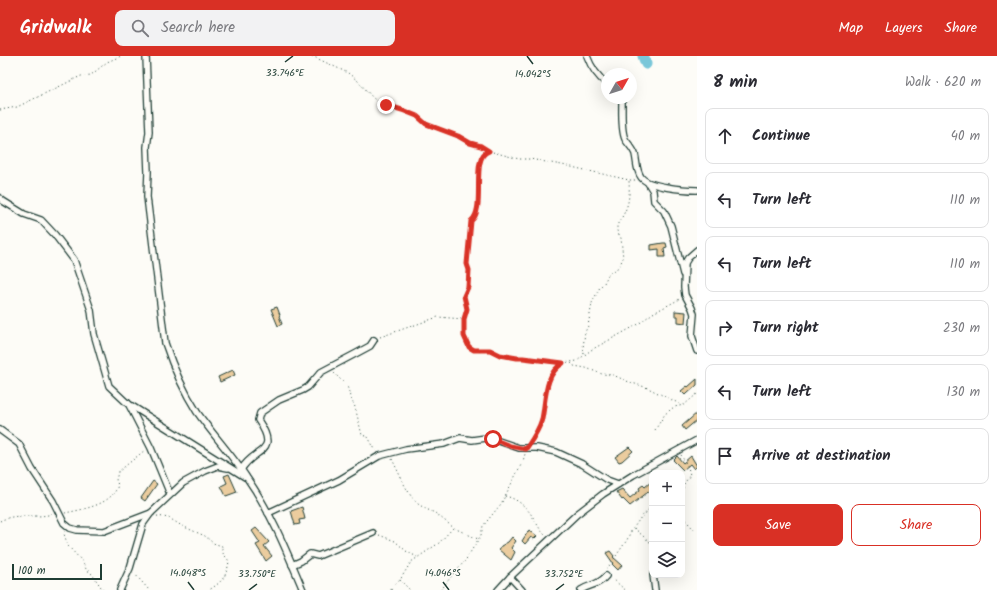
<!DOCTYPE html>
<html lang="en">
<head>
<meta charset="utf-8">
<style>
  body { margin:0; font-family:Kalam,sans-serif; background:#f2f2f3; color:#2b2b33 }
  .controls { position:absolute; right:12px; bottom:12px; display:grid; overflow:hidden; border-radius:8px; box-shadow:0 4px 16px #0002 }
  .controls button { width:36px; height:36px; display:grid; place-items:center; padding:0; border:0; border-bottom:1px solid #e1e1e2; background:#fff; color:#2b2b33; font:20px sans-serif }
  .compass { position:absolute; left:601px; top:12px; width:36px; height:36px; border-radius:50%; background:#fff; box-shadow:0 4px 16px #0002; rotate:51deg }
  .scale { position:absolute; left:12px; bottom:10px; width:90px; box-sizing:border-box; padding-left:4px; border:2px solid #1f3d34; border-top:0; font-size:11px; line-height:14px; white-space:nowrap; color:#1f3d34; -webkit-text-stroke:3px #fdfcf7; paint-order:stroke }
  .stop { position:absolute; width:12px; height:12px; margin:-9px; border:3px solid #d93025; border-radius:50%; background:#fff }
  .stop.end { background:#d93025; border-color:#fff; box-shadow:0 1px 4px #0008 }
  .list { margin:0; padding:0; list-style:none }
  h2 { display:flex; justify-content:space-between; align-items:center; height:52px; margin:0; padding:0 16px; font-size:17px }
  h2 small { font-size:13px; font-weight:400; color:#7c7c81 }
  .list li { display:grid; grid-template-columns:26px 1fr auto; gap:12px; align-items:center; box-sizing:border-box; height:56px; margin:0 8px 8px; padding:0 8px; border:1px solid #e1e1e2; border-radius:8px }
  .list b { display:block; font-size:15px; white-space:nowrap }
  .list em { font-size:13px; font-style:normal; color:#7c7c81 }
  .actions { display:flex; gap:8px; padding:12px 16px }
  .actions a { flex:1; padding:9px 0; border:1px solid #d93025; border-radius:8px; text-align:center; font-size:14px; color:#d93025 }
  .actions .main { background:#d93025; color:#fff }
  .icon { flex:none; width:22px; height:22px; fill:none; stroke:currentColor; stroke-width:2; stroke-linecap:round; stroke-linejoin:round }
  .map { position:relative; flex:none; width:697px; height:534px; overflow:hidden }
  header { display:flex; align-items:center; gap:24px; box-sizing:border-box; height:56px; padding:0 20px; background:#d93025; color:#fff }
  header strong { font-size:19px }
  nav { display:flex; gap:22px; margin-inline-start:auto; font-size:14px }
  .search { width:280px; height:36px; background:#f2f2f3; display:flex; align-items:center; gap:10px; box-sizing:border-box; padding:0 14px; border-radius:8px; color:#7c7c81; font-size:15px }
  main { display:flex }
  aside { flex:1; background:#fff }
  .map>svg:first-child { display:block }
  .lines { fill:none; stroke-linecap:round; stroke-linejoin:round }
  .river { stroke:#7ac7d9; stroke-width:11 }
  .building { fill:#ebcc9e; stroke:#1f3d34 }
  .minor-casing { stroke:#1f3d34; stroke-width:8 }
  .path { stroke:#1f3d34; stroke-width:1; stroke-dasharray:1 3; stroke-linecap:butt }
  .minor { stroke:#fdfcf7; stroke-width:5.5 }
  .route { stroke:#d93025; stroke-width:5 }
  .ticks { fill:none; stroke:#1f3d34; stroke-width:1.5 }
  .ticks-label { font-size:10px; text-anchor:middle; fill:#1f3d34; stroke:#fdfcf7; stroke-width:3; stroke-linejoin:round; paint-order:stroke }
</style>
</head>
<body>
<header>
<strong>Gridwalk</strong>
<div class="search"><svg class="icon" aria-label="search" viewBox="0 0 24 24"><circle cx="10" cy="10" r="6"/><path d="M15 15l6 6"/></svg>Search here</div>
<nav><a>Map</a><a>Layers</a><a>Share</a></nav>
</header>
<main>
<div class="map">
<svg width="697" height="534" viewBox="0 0 697 534">
  <rect width="100%" height="100%" fill="#fdfcf7"/>
  <filter id="ink" filterUnits="userSpaceOnUse"><feTurbulence type="fractalNoise" baseFrequency=".025" numOctaves="2"/><feDisplacementMap in="SourceGraphic" scale="8" xChannelSelector="R" yChannelSelector="G"/><feConvolveMatrix kernelMatrix="1 2 1 2 8 2 1 2 1" color-interpolation-filters="sRGB"/></filter>
  <g filter="url(#ink)">
    <g class="lines">
      <!-- river -->
      <polyline class="river" points="643,0 646,8"/>
    </g>
    <!-- building -->
    <g class="building">
      <polygon points="663,187 666,187 667,191 664,192 665,201 659,201 659,193 651,194 651,189"/>
      <polygon points="277,251 280,259 279,260 282,268 278,270 271,253"/>
      <polygon points="675,255 686,256 685,267 678,266 678,260 675,260"/>
      <polygon points="233,314 235,319 220,326 218,321"/>
      <polygon points="697,323 697,329 687,338 687,337 685,339 681,335 687,330 688,331"/>
      <polygon points="697,357 697,364 685,374 682,370"/>
      <polygon points="629,391 633,395 622,405 619,406 615,401"/>
      <polygon points="677,400 683,407 691,400 697,410 694,413 690,408 683,414 673,404"/>
      <polygon points="229,418 237,436 226,440 221,430 227,427 224,420"/>
      <polygon points="153,425 157,428 145,445 141,442"/>
      <polygon points="652,425 652,433 630,450 623,443 622,444 616,436 622,433 630,442 640,434 639,432 643,429 645,431"/>
      <polygon points="302,451 305,463 299,464 300,468 295,469 291,455"/>
      <polygon points="256,472 269,486 264,490 272,500 266,505 256,489 260,487 252,475"/>
      <polygon points="529,474 537,480 534,483 531,481 525,488 522,485"/>
      <polygon points="512,481 516,485 511,492 515,496 511,504 499,494 501,490 508,486"/>
      <polygon points="610,495 614,500 613,501 622,509 618,514 612,508 613,507 606,497"/>
    </g>
    <g class="lines">
      <!-- minor casing -->
      <g class="minor-casing">
        <g id="minor">
          <path d="M146 0 149 76 147 91 148 116 147 141 165 287C173 311 183 334 197 356 213 379 232 399 247 422 271 456 287 496 303 534"/>
          <path d="M587 0C591 11 598 21 607 28"/>
          <path d="M620 42 622 46C622 56 621 74 625 83 628 88 633 92 635 98 637 106 636 114 641 121 647 131 686 134 697 134"/>
          <polyline points="648,127 653,135 654,145 664,155 671,170 683,218"/>
          <polyline points="0,142 3,145 24,158 41,164 55,179 74,204 91,254 94,278 109,330 127,347 245,421"/>
          <polyline points="697,194 688,202 685,207 684,231 685,239 692,252 694,258 692,280 697,295"/>
          <polyline points="128,347 151,392 170,438"/>
          <polyline points="0,374 19,388 32,413 53,445 64,467 70,472 77,474 104,475 151,457"/>
          <path d="M241 414C254 391 281 398 258 364L260 357 279 344 303 334 308 331 321 316 357 297 370 290 374 284"/>
          <polyline points="268,457 339,424 379,400 406,393 444,388 460,382 472,384 486,382 493,383 519,392 537,392 556,396 582,408 607,424 618,428"/>
          <polyline points="292,509 301,505 310,498 318,500 373,477"/>
          <polyline points="653,519 655,534"/>
          <polyline points="510,521 522,534"/>
          <polyline points="120,534 130,512 143,468 151,457 183,427 205,415 218,410 228,412"/>
          <polyline points="498,534 510,521 577,458 603,438 633,419 697,384"/>
          <path d="M581 534C590 528 598 530 606 520"/>
        </g>
      </g>
      <!-- path -->
      <g class="path">
        <polyline points="312,0 348,17 358,25 373,42 380,47 402,54 417,60 426,67 458,80 470,87 481,90 489,95 519,103 530,103 567,110 629,124 636,124"/>
        <polyline points="0,54 17,51 81,20 91,19 107,6 121,0"/>
        <path d="M489 95C469 101 487 154 471 165L467 208 469 214 468 231 464 240 467 253 464 263V279L469 291 474 294H489L500 299 517 302H523L563 307"/>
        <polyline points="380,281 438,261 463,263"/>
        <path d="M584 298 583 292 585 276 588 270 592 247 600 231 604 227 609 217 619 211 623 202 621 182 617 175V169C628 153 630 144 629 125"/>
        <polyline points="571,307 574,310 586,312 602,318 613,319 629,326 648,332 682,349"/>
        <polyline points="334,317 347,330 349,336 350,341 355,351 362,379 368,381 376,395"/>
        <polyline points="655,374 665,358 674,351 684,349 697,338"/>
        <polyline points="531,386 538,374 542,363 547,330 551,319 557,312 563,307 577,305 591,294 637,269 653,257 680,243"/>
        <polyline points="681,399 688,411 690,419 684,428 682,436"/>
        <polyline points="392,403 405,430 411,440 418,448 426,453 435,457 454,472 478,483"/>
        <path d="M505 440C518 443 527 451 534 463 538 469 539 473 545 479"/>
        <path d="M65 457C84 453 112 449 118 429L116 424 118 416 145 394"/>
        <path d="M157 460 169 462 182 470 205 480 213 487 222 490V496L229 505C227 520 222 526 209 534"/>
        <path d="M682 462C688 465 690 471 697 475"/>
        <path d="M0 465C17 456 35 463 52 458"/>
        <polyline points="634,472 652,488"/>
        <polyline points="65,475 64,478 68,490 82,505 86,513 92,518 103,534"/>
        <polyline points="379,479 395,485 406,495 417,501"/>
        <polyline points="607,513 627,484 630,477 641,461 645,458 652,449"/>
        <polyline points="134,517 149,534"/>
        <polyline points="612,522 625,534"/>
        <polyline points="400,524 410,534"/>
        <polyline points="391,534 392,531 400,524 411,506 439,487 453,472"/>
        <polyline points="441,534 453,518 465,505 481,479 483,470 501,448 523,405 525,398"/>
      </g>
      <!-- minor -->
      <use href="#minor" class="minor"/>
    </g>
  </g>
  <g class="lines" filter="url(#ink)">
    <!-- route -->
    <path class="route" d="M386 49 402 54 417 60 426 68 458 80 470 87 481 90 489 95C469 100 487 154 471 165L467 208 469 214 468 231 464 240 467 253 464 263V280L469 291 474 294H490L500 299 517 302H523L563 307C544 318 546 344 542 363 539 374 532 384 526 393L510 390 493 383"/>
  </g>
  <!-- ticks -->
  <path class="ticks" d="M527 0 533 8M285 6 293 0M188 526 194 534M443 526 449 534M249 534 257 528M556 534 564 528"/>
  <g class="ticks-label">
    <text x="285" y="20">33.746°E</text>
    <text x="533" y="21">14.042°S</text>
    <text x="188" y="520">14.048°S</text>
    <text x="443" y="520">14.046°S</text>
    <text x="257" y="521">33.750°E</text>
    <text x="564" y="521">33.752°E</text>
  </g>
</svg>
<div class="controls">
<button>+</button>
<button>−</button>
<button><svg class="icon" aria-label="layers" viewBox="0 0 24 24"><path d="M12 4l9 5-9 5-9-5zM3 14l9 5 9-5"/></svg></button>
</div>
<svg class="compass" viewBox="-18 -18 36 36"><path d="M0-13l5 13h-10z" fill="#e53935"/><path d="M0 13l5-13h-10z" fill="#7c7c81"/></svg>
<div class="scale">100 m</div>
<div class="stop" style="left:493px;top:383px"></div>
<div class="stop end" style="left:386px;top:49px"></div>
</div>
<aside>
<h2>8 min<small>Walk · 620 m</small></h2>
<ul class="list">
<li><svg class="icon" aria-label="ahead" viewBox="0 0 24 24"><path d="M12 20V5M6 11l6-6 6 6"/></svg><div><b>Continue</b></div><em>40 m</em></li>
<li><svg class="icon" aria-label="left" viewBox="0 0 24 24"><path d="M17 20v-9H6M10 6l-5 5 5 5"/></svg><div><b>Turn left</b></div><em>110 m</em></li>
<li><svg class="icon" aria-label="left" viewBox="0 0 24 24"><path d="M17 20v-9H6M10 6l-5 5 5 5"/></svg><div><b>Turn left</b></div><em>110 m</em></li>
<li><svg class="icon" aria-label="right" viewBox="0 0 24 24"><path d="M7 20v-9h11M14 6l5 5-5 5"/></svg><div><b>Turn right</b></div><em>230 m</em></li>
<li><svg class="icon" aria-label="left" viewBox="0 0 24 24"><path d="M17 20v-9H6M10 6l-5 5 5 5"/></svg><div><b>Turn left</b></div><em>130 m</em></li>
<li><svg class="icon" aria-label="arrive" viewBox="0 0 24 24"><path d="M6 21V4h12l-3 4 3 4H6"/></svg><div><b>Arrive at destination</b></div></li>
</ul>
<div class="actions"><a class="main">Save</a><a>Share</a></div>
</aside>
</main>
</body>
</html>
